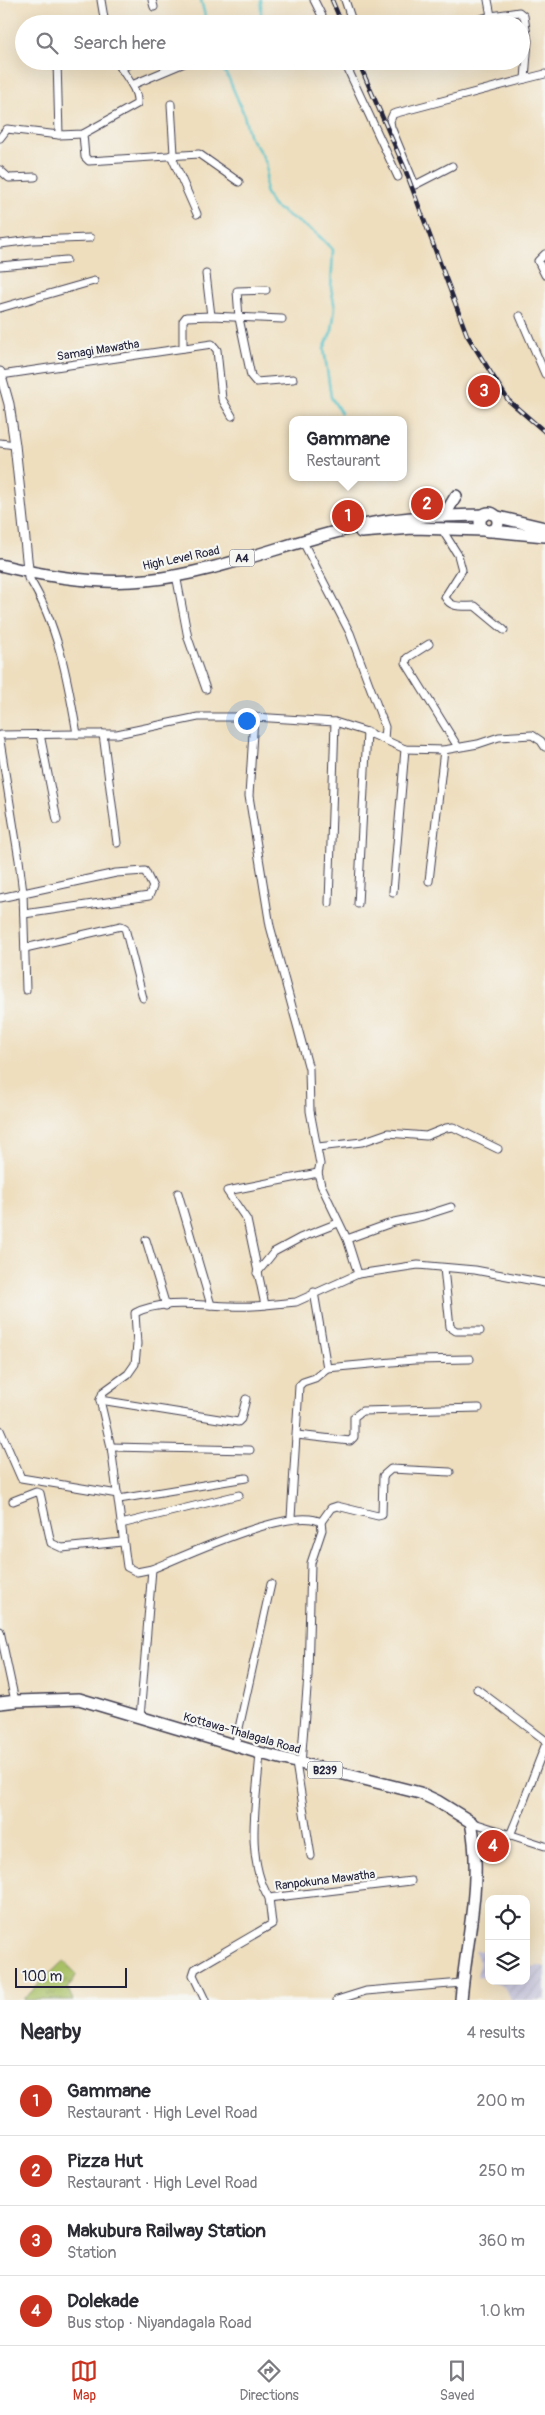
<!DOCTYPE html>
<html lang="en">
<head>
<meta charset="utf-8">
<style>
  body { margin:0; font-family:Pangolin,sans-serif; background:#f7f7f7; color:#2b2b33 }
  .controls { position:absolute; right:15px; bottom:15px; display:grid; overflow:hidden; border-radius:10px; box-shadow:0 5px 20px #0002 }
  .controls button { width:45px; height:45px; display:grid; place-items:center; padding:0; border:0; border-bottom:1px solid #e1e1e2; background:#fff; color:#2b2b33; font:25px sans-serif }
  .scale { position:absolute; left:15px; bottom:12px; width:112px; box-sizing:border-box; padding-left:5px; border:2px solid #22223b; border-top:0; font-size:14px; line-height:18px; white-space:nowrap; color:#22223b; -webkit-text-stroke:4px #f6f6f2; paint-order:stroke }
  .you { position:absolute; left:246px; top:720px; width:18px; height:18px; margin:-12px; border:4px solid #fff; border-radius:50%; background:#1a73e8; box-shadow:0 0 0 8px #1a73e833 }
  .badge { display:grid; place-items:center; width:32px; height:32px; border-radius:50%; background:#c8321e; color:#fff; font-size:16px; font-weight:700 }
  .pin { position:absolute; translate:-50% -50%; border:2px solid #fff; box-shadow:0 1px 5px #0006 }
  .popup { position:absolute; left:289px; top:416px; width:118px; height:65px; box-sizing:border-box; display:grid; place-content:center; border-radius:10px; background:#fff; filter:drop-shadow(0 1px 4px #0005); font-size:16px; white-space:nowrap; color:#7c7c81 }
  .popup b { font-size:19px; color:#2b2b33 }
  .popup::after { content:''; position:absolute; left:50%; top:100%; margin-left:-10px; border:10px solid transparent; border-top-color:#fff }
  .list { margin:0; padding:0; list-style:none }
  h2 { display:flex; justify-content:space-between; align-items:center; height:65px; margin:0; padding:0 20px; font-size:21px }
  h2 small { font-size:16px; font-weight:400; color:#7c7c81 }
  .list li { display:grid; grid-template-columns:32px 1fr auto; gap:15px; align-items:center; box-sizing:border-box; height:70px; padding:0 20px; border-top:1px solid #e1e1e2 }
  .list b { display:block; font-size:19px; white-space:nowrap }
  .list p { margin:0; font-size:16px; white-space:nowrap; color:#7c7c81 }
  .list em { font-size:16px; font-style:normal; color:#7c7c81 }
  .icon { flex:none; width:28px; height:28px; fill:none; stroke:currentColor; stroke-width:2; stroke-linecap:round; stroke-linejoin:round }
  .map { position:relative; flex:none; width:545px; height:2000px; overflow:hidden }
  .search { position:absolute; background:#fff; box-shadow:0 5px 20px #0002; left:15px; right:15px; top:15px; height:55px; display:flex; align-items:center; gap:12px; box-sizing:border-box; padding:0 18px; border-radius:28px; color:#7c7c81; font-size:19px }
  .sheet { height:345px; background:#fff }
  nav { display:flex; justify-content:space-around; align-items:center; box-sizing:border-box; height:70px; border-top:1px solid #e1e1e2; background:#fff; font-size:14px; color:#7c7c81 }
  nav a { display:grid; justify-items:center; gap:2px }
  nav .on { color:#c8321e }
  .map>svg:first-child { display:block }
  .industrial { fill:url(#industrial-furrows) }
  .grass { fill:url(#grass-tufts); stroke:#657150 }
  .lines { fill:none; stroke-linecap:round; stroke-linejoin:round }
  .stream { stroke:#54c2c9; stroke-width:2.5 }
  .minor-casing { stroke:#413e4f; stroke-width:9 }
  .tertiary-casing { stroke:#413e4f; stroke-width:11 }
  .primary-casing { stroke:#413e4f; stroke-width:14 }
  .trunk-casing { stroke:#413e4f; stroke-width:14 }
  .minor { stroke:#fff; stroke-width:7 }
  .tertiary { stroke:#fff; stroke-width:9 }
  .primary { stroke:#fff; stroke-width:11 }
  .trunk { stroke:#fff; stroke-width:11 }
  .rail-casing { stroke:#22223b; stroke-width:4.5 }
  .rail { stroke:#f6f6f2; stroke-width:2.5; stroke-dasharray:8; stroke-linecap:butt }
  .labels { text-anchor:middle; stroke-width:4.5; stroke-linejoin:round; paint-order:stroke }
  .shield { fill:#f6f6f2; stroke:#626272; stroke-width:1 }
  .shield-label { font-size:11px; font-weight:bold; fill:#22223b }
  .street-label { font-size:12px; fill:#22223b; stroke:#f6f6f2 }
</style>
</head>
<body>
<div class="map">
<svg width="545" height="2000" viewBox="0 0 545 2000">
  <defs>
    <pattern id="industrial-furrows" width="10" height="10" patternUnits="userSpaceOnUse" patternTransform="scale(1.25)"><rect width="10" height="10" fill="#c3c1db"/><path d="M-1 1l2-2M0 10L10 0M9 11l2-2" fill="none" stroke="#a7a6bd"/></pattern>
    <pattern id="grass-tufts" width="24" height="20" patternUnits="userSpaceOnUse" patternTransform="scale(1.25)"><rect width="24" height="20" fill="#a8c065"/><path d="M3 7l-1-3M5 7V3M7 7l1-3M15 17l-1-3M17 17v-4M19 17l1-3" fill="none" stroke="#889c54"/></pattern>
  </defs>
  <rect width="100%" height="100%" fill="#f6f6f2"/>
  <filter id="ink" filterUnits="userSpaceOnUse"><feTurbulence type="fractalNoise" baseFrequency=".02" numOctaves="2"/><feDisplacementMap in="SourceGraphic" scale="10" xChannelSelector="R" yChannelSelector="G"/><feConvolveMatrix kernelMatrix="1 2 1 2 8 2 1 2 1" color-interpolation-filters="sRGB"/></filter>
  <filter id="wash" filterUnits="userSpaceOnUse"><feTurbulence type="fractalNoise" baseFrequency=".0096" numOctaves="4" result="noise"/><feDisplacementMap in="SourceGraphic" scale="20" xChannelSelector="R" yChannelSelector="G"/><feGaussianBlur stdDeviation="1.12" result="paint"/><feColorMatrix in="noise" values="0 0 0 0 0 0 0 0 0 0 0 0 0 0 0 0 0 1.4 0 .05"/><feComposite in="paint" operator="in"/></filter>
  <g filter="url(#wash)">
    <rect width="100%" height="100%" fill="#eedebe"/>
    <!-- industrial -->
    <g class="industrial">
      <polygon points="489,1950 489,1981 477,1976 480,1964 475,1951"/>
      <polygon points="541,1966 545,1967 545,2000 511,2000 504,1987 490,1981 526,1981 526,1967"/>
    </g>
    <!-- grass -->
    <polygon class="grass" points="63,1961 77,1974 68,1989 73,2000 23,2000"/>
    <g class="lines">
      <!-- stream -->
      <g class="stream">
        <polyline points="201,0 207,24"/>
        <polyline points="261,0 261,19 265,24"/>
        <polyline points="218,61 229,79 243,112 250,138 260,151 267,165 265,191 272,205 317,234 333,250 331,288 335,308 332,330 324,349 331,397 341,413"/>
      </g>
    </g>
  </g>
  <g filter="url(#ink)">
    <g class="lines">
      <!-- minor casing -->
      <g class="minor-casing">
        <g id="minor">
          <polyline points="101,0 105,24"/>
          <polyline points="152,0 154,7"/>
          <polyline points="314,0 326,24"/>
          <polyline points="345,0 351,18"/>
          <polyline points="488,0 491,16 519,12 524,16 528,41 525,79 545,74"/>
          <polyline points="462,24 491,16"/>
          <polyline points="57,61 59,135"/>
          <polyline points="344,61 398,177"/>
          <polyline points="121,68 137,61"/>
          <polyline points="132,85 189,61"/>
          <polyline points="171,104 174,154"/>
          <polyline points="83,134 85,157 89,161 199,154 239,182"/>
          <path d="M0 138 7 129 59 135 83 134 137 104C139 89 123 74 117 61"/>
          <polyline points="171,155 197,214"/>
          <polyline points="452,166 415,185 391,127 390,121 393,114 525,79"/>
          <polyline points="0,170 9,178 35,177"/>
          <polyline points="0,244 32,240 90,238"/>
          <polyline points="545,254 538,261 545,275"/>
          <polyline points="0,266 66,260"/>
          <polyline points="206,274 211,316"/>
          <polyline points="266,290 237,291 239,318 251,376 256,382 293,379"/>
          <polyline points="0,308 94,281"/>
          <polyline points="520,316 545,374"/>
          <polyline points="183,348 183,321 186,317 211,316 282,319"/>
          <polyline points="1,375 212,344 217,350 222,399 232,416"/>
          <polyline points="0,443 15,445"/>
          <path d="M441 528 458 555 462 570 445 597C451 609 463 606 475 606L504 630"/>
          <polyline points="302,540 350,633 385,727 384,739"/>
          <path d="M29 578C58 624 68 681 77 734H117L198 717H254L335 722 367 732 405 749 444 750 478 744 499 737 532 735 541 741 545 747"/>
          <polyline points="177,580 188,638 206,689"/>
          <polyline points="429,644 407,658 406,663 458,747"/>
          <polyline points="254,717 249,796 270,926 309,1069 310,1111 320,1164 318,1173 321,1185 347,1239 358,1274"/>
          <polyline points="40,734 57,820"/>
          <polyline points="103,734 117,843"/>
          <polyline points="0,735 77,734"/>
          <polyline points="0,741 19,860 23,893 26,990"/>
          <polyline points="429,881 444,750"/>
          <polyline points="393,892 405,749"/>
          <polyline points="0,898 116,873 145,871 153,887 149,896 24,914"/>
          <polyline points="329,903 335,722"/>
          <polyline points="358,904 367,732"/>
          <polyline points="25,948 121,926 125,928 143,998"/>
          <polyline points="318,1147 362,1142 388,1133 426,1136 446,1128 453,1127 498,1149"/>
          <polyline points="318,1173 227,1191 247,1220 265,1305 296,1302 358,1274 418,1265 475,1270 545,1283"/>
          <polyline points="178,1193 211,1305"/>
          <polyline points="347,1239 394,1222 423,1216 451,1207"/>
          <polyline points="146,1240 166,1306"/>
          <polyline points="444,1268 450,1327 456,1331 480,1331"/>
          <polyline points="257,1273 274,1252 300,1238 338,1223"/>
          <polyline points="314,1292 327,1368 414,1360 470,1359"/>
          <path d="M265 1305C227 1311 168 1295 135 1313L137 1344 135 1364 128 1374 103 1392 100 1400 111 1447 127 1567 137 1572 152 1569C184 1556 292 1505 321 1522L322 1530 311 1563 308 1676 301 1764"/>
          <polyline points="100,1400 238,1422 241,1419 246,1399"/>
          <polyline points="0,1430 21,1478 118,1494"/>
          <polyline points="297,1435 350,1441 354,1437 354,1417 362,1411 479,1408"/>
          <polyline points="111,1447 250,1450"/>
          <polyline points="119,1499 246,1478"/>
          <polyline points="13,1501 36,1492 40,1493 51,1543 62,1548 122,1542"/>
          <polyline points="291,1518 299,1386 303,1382 315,1378 327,1368"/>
          <polyline points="321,1522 331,1508 337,1506 378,1516 382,1515 383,1476 391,1469 450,1472"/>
          <polyline points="121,1524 239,1495"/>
          <polyline points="0,1631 15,1701"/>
          <polyline points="477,1689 545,1740"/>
          <polyline points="140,1718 152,1569"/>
          <polyline points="235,1746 271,1584"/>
          <path d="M260 1753C257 1799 244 1857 269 1898L411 1881"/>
          <polyline points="296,1763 311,1856"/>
          <polyline points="471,1822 545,1846"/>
          <path d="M510 1835C523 1806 533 1775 545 1746"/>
          <polyline points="205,2000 193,1975 195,1969 272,1924 269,1898"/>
          <polyline points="337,2000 366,1991 462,1983"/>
        </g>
      </g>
      <!-- tertiary casing -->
      <g class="tertiary-casing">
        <polyline id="tertiary" points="0,372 9,404 15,445 29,578"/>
      </g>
      <!-- primary casing -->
      <g class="primary-casing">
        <path id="primary" d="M0 1703 17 1701 79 1699 260 1753 420 1793 437 1801 471 1822C483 1881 466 1941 461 2000"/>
      </g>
      <!-- trunk casing -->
      <g class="trunk-casing">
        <g id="trunk">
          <circle cx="489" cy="522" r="9"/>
          <polyline points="444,516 456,496"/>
          <polyline points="498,517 545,528"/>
          <polyline points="492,531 545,536"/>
          <polyline points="361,532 413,528 484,530"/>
          <path d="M0 565C48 577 97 585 146 580 221 573 299 537 374 523 410 516 448 516 484 515"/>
        </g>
      </g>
      <!-- minor -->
      <use href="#minor" class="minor"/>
      <!-- tertiary -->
      <use href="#tertiary" class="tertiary"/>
      <!-- primary -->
      <use href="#primary" class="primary"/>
      <!-- trunk -->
      <use href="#trunk" class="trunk"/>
      <!-- rail casing -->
      <g class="rail-casing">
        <g id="rail">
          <polyline points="332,0 342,24"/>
          <polyline points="358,61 405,169 467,335 508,400 545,432"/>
        </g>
      </g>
      <!-- rail -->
      <use href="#rail" class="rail"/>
    </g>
  </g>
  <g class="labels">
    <!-- shield labels -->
    <g class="shield">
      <rect x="229.5" y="549.5" width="25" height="17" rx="4"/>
      <rect x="307.5" y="1761.5" width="35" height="17" rx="4"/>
    </g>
    <g class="shield-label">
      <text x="242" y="562">A4</text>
      <text x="325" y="1774">B239</text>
    </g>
    <!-- street labels -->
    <g class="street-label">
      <text transform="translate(98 350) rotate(-9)" y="4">Samagi Mawatha</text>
      <text transform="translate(181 558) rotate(-12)" y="4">High Level Road</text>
      <text transform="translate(242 1733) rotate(16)" y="4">Kottawa-Thalagala Road</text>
      <text transform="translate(325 1880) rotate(-7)" y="4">Ranpokuna Mawatha</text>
    </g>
  </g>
</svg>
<div class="controls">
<button><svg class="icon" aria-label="locate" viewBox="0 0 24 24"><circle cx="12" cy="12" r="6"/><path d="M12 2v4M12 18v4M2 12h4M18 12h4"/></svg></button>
<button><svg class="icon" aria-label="layers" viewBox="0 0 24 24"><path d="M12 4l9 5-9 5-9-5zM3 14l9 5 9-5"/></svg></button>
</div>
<div class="scale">100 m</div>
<div class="you"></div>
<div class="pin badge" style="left:348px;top:516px">1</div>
<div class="popup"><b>Gammane</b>Restaurant</div>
<div class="pin badge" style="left:427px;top:504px">2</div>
<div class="pin badge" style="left:484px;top:391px">3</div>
<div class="pin badge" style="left:493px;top:1846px">4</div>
<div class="search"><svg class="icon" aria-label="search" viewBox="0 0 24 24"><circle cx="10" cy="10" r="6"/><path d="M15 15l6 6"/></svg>Search here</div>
</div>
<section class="sheet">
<h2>Nearby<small>4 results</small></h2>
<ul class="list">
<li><span class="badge">1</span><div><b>Gammane</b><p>Restaurant · High Level Road</p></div><em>200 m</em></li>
<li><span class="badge">2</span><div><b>Pizza Hut</b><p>Restaurant · High Level Road</p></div><em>250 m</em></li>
<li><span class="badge">3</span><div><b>Makubura Railway Station</b><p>Station</p></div><em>360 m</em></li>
<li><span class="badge">4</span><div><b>Dolekade</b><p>Bus stop · Niyandagala Road</p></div><em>1.0 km</em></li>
</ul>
</section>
<nav>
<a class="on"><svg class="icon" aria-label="map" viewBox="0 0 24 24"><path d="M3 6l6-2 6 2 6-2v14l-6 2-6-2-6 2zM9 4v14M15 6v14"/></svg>Map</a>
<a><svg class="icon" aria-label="directions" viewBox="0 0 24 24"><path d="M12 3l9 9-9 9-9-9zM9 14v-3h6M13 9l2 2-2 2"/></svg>Directions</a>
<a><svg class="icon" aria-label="saved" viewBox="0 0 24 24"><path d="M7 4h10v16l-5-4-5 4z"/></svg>Saved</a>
</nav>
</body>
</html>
